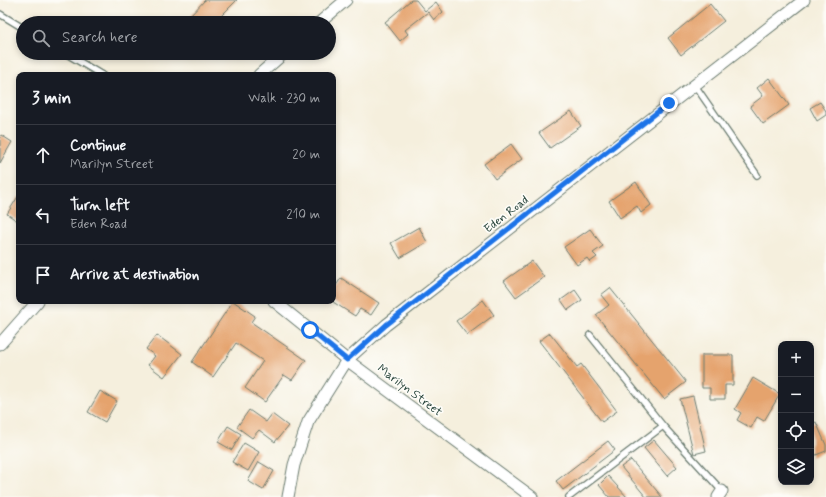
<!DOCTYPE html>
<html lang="en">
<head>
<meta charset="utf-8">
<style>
  body { margin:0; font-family:Mynerve,sans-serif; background:#20242c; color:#f1f3f6 }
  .controls { position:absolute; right:12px; bottom:12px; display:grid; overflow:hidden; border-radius:8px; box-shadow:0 2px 6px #0003 }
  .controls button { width:36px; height:36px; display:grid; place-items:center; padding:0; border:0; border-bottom:1px solid #363941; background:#171b24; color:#f1f3f6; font:20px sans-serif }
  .stop { position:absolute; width:12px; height:12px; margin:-9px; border:3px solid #1a73e8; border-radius:50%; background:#fff }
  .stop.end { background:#1a73e8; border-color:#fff; box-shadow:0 1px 4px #0008 }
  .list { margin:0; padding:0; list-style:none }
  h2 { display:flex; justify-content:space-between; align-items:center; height:52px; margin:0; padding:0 16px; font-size:17px }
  h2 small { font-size:13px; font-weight:400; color:#9ea1a6 }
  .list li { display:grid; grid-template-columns:26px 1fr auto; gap:12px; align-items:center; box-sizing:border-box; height:60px; padding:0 16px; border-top:1px solid #363941 }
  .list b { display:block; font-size:15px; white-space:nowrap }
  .list p { margin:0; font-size:13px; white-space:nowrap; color:#9ea1a6 }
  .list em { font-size:13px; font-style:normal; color:#9ea1a6 }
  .icon { flex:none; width:22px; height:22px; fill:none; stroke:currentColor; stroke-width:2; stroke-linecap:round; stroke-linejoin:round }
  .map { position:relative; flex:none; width:826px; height:497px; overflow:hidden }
  .search { position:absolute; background:#171b24; box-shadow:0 2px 6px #0003; left:16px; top:16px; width:320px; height:44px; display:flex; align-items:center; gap:10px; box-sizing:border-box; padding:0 14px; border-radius:22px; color:#9ea1a6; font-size:15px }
  .panel { position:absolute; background:#171b24; box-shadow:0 2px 6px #0003; left:16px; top:72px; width:320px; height:232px; border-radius:8px }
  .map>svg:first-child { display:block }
  .building { fill:#e5a36d }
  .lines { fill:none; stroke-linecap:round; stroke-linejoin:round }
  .service-casing { stroke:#6a7b6f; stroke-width:8 }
  .minor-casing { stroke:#6a7b6f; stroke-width:13 }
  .service { stroke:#fff; stroke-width:5.5 }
  .minor { stroke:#fff; stroke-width:11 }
  .route { stroke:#1a73e8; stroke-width:5 }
  .labels { text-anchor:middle; stroke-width:3.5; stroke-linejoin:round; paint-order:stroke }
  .street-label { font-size:12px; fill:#1f3d34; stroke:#fdfcf7 }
</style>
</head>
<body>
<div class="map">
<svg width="826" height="497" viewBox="0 0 826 497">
  <rect width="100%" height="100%" fill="#fdfcf7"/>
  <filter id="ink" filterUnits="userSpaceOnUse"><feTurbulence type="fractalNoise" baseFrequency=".025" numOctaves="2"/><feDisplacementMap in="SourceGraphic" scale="8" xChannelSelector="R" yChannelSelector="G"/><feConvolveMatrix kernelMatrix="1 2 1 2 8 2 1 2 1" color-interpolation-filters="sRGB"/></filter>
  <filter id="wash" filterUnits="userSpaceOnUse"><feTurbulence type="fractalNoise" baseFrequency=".012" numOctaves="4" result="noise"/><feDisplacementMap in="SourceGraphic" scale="16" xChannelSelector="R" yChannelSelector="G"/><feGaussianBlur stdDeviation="0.9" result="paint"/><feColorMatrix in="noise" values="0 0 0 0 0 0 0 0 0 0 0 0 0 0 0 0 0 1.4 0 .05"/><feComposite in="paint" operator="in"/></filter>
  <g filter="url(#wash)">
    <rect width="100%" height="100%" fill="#f5efdd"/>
    <g id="blocks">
      <!-- building -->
      <g class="building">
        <polygon points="205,0 237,0 214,23 197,23 190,16"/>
        <polygon points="411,0 416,0 425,11 436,2 443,12 434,20 428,12 405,30 408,34 400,41 385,22"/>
        <polygon points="710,4 724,21 681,55 668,38"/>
        <polygon points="769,78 789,105 763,124 750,106 763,96 757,88"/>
        <polygon points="820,102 826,111 826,115 817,121 810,108"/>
        <polygon points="571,111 581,126 550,148 539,133"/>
        <polygon points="1,135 12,142 0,163 0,137"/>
        <polygon points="511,144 522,159 495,179 484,164"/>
        <polygon points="636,182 651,205 641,213 637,206 620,218 609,201"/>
        <polygon points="19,195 19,222 7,214"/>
        <polygon points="419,227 427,242 400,258 391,243"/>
        <polygon points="590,229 603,246 593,253 597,257 590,262 587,258 577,265 564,247"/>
        <polygon points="532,261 544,277 516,297 504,281"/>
        <polygon points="341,278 379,303 371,315 360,309 355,316 333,302 333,290"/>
        <polygon points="610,288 686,382 664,399 596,315 609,305 601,295"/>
        <polygon points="575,290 582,300 568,310 561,300"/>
        <polygon points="483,300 494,315 467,335 456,321"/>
        <polygon points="233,301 255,316 251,322 306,360 292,380 284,375 265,402 245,388 263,361 236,343 213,377 192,362"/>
        <polygon points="550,333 577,367 581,364 617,411 602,422 539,341"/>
        <polygon points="157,335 182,354 164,377 148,365 155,356 146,349"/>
        <polygon points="702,355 733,355 733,385 725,385 725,399 710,399 710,388 702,388"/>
        <polygon points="753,378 780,394 764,421 757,417 751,428 737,420 741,413 735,409"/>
        <polygon points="100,391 117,401 105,422 88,412"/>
        <polygon points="693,396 706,451 694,454 680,399"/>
        <polygon points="249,410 266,422 272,414 288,426 275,442 259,430 252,438 237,427"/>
        <polygon points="816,422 826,445 826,451 811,457 811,424"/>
        <polygon points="228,426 241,434 232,450 218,442"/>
        <polygon points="654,440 677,467 667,476 644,448"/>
        <polygon points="608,441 615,450 563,490 556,481"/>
        <polygon points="244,443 259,452 248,471 232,462"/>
        <polygon points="781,443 781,455 777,445"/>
        <polygon points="631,460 662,497 646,497 621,467"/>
        <polygon points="259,462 274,471 263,490 248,481"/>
        <polygon points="608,476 627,497 609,497 599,485"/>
      </g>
    </g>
  </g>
  <g filter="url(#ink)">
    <use href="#blocks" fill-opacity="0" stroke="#6a7b6f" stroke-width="1"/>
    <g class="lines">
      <!-- service casing -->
      <g class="service-casing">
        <g id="service">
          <polyline points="0,14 23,28"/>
          <polyline points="65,53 102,75"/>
          <polyline points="694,84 757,175"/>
          <polyline points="590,335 663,426"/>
          <polyline points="569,497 663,426 722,491"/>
        </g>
      </g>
      <!-- minor casing -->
      <g class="minor-casing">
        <g id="minor">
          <polyline points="319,23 346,0"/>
          <polyline points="259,75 284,53"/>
          <polyline points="274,301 347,360 532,497"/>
          <polyline points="0,344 38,301"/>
          <polyline points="288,497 294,465 308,422 347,360 386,325 804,0"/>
          <polyline points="718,497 722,491"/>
        </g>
      </g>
      <!-- service -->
      <use href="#service" class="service"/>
      <!-- minor -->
      <use href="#minor" class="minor"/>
    </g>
  </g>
  <g class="lines" filter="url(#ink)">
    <!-- route -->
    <polyline class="route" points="310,330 347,360 386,325 669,103"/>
  </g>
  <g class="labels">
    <!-- street labels -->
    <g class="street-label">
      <text transform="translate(506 214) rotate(-38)" y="4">Eden Road</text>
      <text transform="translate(410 390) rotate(37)" y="4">Marilyn Street</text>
    </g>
  </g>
</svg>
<div class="controls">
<button>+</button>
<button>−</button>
<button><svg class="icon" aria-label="locate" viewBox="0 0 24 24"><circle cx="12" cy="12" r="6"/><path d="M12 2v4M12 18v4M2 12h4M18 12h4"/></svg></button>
<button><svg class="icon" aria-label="layers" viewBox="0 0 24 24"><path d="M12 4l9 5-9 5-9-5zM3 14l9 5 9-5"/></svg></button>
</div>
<div class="stop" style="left:310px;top:330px"></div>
<div class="stop end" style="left:669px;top:103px"></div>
<div class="search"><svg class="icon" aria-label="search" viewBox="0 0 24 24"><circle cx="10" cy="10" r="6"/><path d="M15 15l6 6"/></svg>Search here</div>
<section class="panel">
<h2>3 min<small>Walk · 230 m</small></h2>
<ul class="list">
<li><svg class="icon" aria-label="ahead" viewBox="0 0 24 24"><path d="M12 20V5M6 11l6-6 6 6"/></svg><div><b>Continue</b><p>Marilyn Street</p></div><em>20 m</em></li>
<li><svg class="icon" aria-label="left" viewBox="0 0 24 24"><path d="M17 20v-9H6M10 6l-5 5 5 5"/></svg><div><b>Turn left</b><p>Eden Road</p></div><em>210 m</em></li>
<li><svg class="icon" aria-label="arrive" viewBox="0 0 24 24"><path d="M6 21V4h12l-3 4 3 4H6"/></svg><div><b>Arrive at destination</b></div></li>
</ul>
</section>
</div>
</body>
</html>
